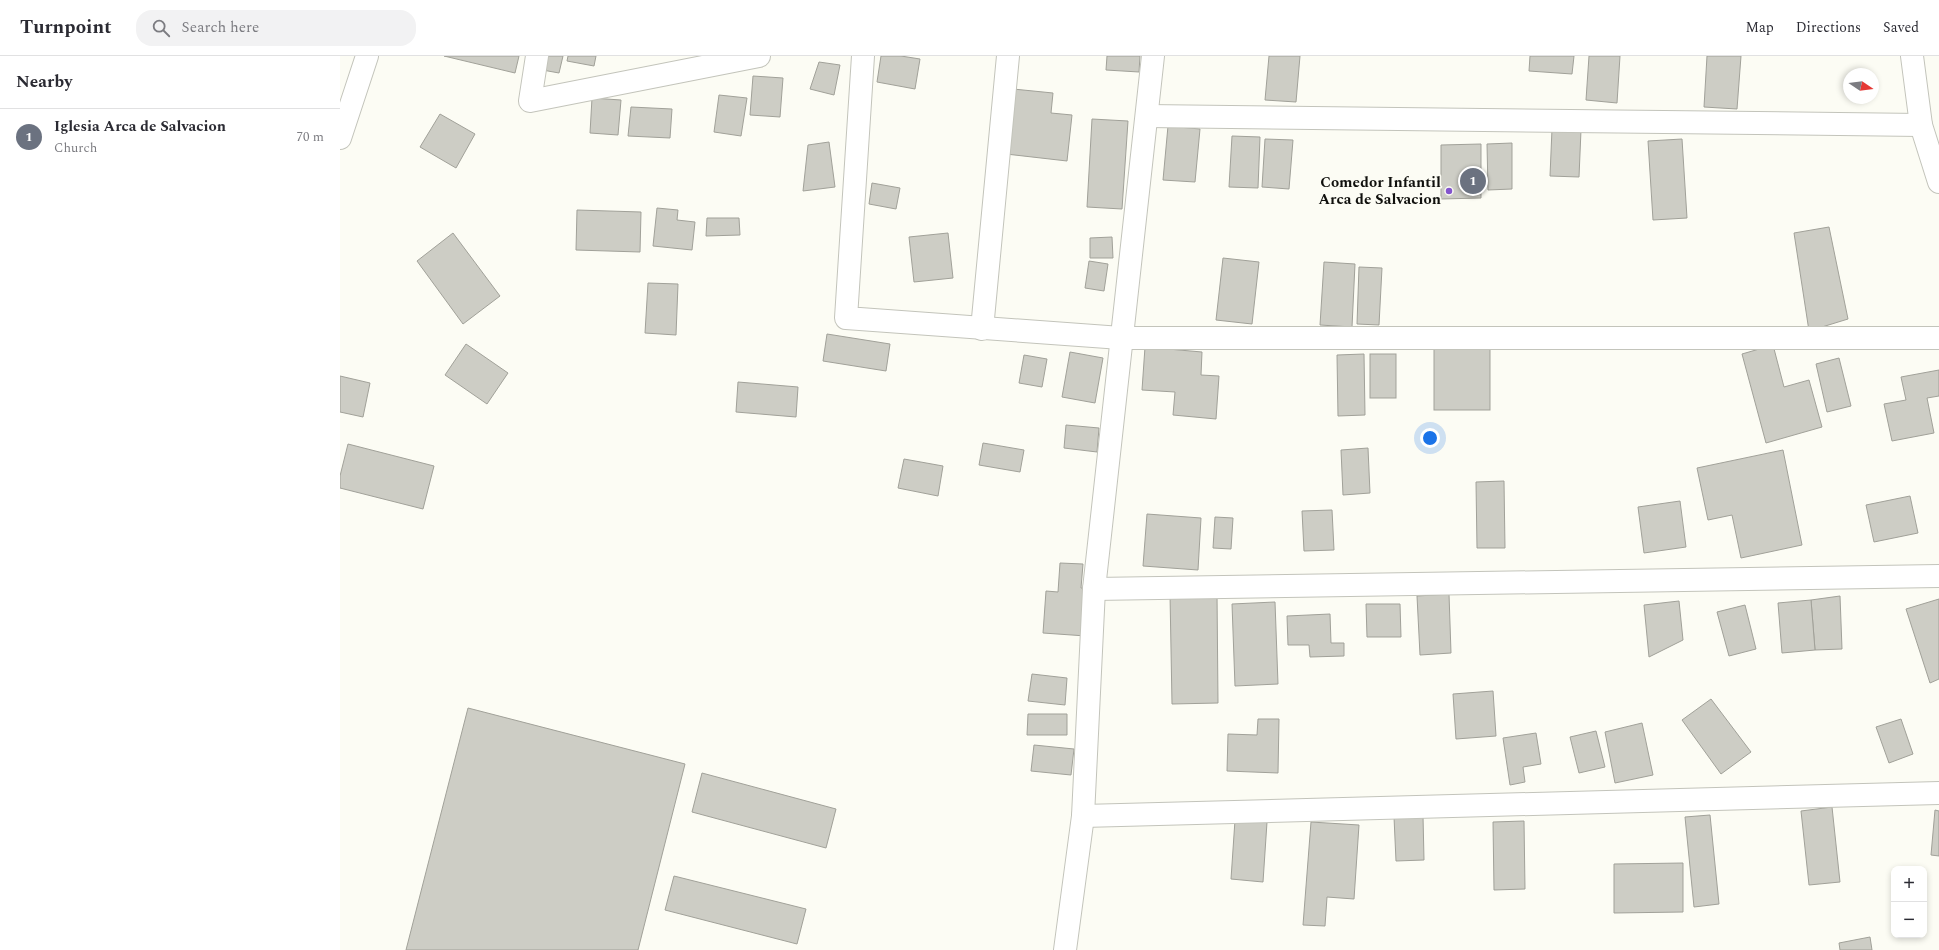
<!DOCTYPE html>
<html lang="en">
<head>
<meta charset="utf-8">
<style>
  body { margin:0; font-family:Spectral,serif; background:#f2f2f3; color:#2b2b33 }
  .controls { position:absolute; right:12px; bottom:12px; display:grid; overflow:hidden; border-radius:8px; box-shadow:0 2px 6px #0003 }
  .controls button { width:36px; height:36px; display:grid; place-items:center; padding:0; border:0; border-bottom:1px solid #e1e1e2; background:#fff; color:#2b2b33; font:20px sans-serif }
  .compass { position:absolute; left:1503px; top:12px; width:36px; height:36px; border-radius:50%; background:#fff; box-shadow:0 2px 6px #0003; rotate:103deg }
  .you { position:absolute; left:1090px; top:382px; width:14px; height:14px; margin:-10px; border:3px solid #fff; border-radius:50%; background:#1a73e8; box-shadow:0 0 0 6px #1a73e833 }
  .badge { display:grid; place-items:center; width:26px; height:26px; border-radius:50%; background:#0b8043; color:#fff; font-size:13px; font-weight:700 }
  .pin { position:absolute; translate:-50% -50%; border:2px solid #fff; box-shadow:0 1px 4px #0006 }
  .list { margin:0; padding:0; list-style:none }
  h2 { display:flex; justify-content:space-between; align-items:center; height:52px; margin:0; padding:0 16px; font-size:17px }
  h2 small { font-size:13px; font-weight:400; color:#7c7c81 }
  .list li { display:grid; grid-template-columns:26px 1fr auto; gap:12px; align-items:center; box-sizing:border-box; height:56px; padding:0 16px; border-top:1px solid #e1e1e2 }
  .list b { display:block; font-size:15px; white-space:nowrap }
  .list p { margin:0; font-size:13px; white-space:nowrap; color:#7c7c81 }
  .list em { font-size:13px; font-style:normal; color:#7c7c81 }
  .icon { flex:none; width:22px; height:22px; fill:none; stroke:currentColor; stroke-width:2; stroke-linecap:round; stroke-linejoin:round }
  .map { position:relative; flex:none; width:1599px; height:894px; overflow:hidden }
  header { display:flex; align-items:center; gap:24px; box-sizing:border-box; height:56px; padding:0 20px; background:#fff; border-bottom:1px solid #e1e1e2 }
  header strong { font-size:19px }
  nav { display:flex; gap:22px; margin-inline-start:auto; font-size:14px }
  .search { width:280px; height:36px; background:#f2f2f3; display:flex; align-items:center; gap:10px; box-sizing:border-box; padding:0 14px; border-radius:16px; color:#7c7c81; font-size:15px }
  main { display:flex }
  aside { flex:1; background:#fff }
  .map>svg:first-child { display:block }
  .building { fill:#cdcdc5; stroke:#a1a199 }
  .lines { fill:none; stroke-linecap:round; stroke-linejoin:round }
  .minor-casing { stroke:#c3c4bb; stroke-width:24 }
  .minor { stroke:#fff; stroke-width:22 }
  .poi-dot { fill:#8354cd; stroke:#fcfcf4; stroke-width:1.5 }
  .labels { text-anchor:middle; stroke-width:3.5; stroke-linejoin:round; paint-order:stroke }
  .poi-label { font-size:15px; font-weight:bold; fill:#10100d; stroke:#fcfcf4; text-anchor:end }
</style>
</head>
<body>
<header>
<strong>Turnpoint</strong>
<div class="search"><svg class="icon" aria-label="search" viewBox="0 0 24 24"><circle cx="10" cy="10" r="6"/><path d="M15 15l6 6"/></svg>Search here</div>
<nav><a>Map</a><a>Directions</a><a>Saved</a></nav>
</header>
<main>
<aside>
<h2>Nearby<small></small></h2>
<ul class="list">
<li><span class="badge" style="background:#6b7280">1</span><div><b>Iglesia Arca de Salvacion</b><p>Church</p></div><em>70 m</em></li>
</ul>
</aside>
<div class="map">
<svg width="1599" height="894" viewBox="0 0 1599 894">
  <rect width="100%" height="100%" fill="#fcfcf4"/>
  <!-- building -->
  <g class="building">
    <polygon points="104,0 179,0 175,17"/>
    <polygon points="199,0 223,0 219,17 197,13"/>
    <polygon points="228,0 256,0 254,10 227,5"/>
    <polygon points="541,0 561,0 580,3 575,33 537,26"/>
    <polygon points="767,0 800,0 799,16 766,14"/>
    <polygon points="929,0 960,0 956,46 925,44"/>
    <polygon points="1190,0 1234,0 1232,18 1189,15"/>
    <polygon points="1249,0 1280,0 1277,47 1246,44"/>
    <polygon points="1367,0 1401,0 1397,53 1364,51"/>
    <polygon points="479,6 500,9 494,39 470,33"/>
    <polygon points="413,20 443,22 440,61 410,59"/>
    <polygon points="673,33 713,37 711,57 732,59 727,105 666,98"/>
    <polygon points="379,39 407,42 401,80 374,76"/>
    <polygon points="252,42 281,44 278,79 250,77"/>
    <polygon points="291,51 332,53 330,82 288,80"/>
    <polygon points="100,58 135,78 116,112 80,91"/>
    <polygon points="752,63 788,65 782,153 747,151"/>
    <polygon points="828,70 860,73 855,126 823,124"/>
    <polygon points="1212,73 1241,74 1239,121 1210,120"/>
    <polygon points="892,80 920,81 918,132 889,131"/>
    <polygon points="925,83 953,84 949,133 922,131"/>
    <polygon points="1342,83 1347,162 1313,164 1308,85"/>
    <polygon points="489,86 495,131 463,135 468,89"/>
    <polygon points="1172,87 1172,133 1148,134 1147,88"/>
    <polygon points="1141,88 1141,142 1101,143 1101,89"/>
    <polygon points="532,127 560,132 556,153 529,148"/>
    <polygon points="317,152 338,154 337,164 355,166 352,194 313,190"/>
    <polygon points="237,154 301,156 300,196 236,194"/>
    <polygon points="367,162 399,162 400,179 366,180"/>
    <polygon points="1489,171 1508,263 1469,275 1454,177"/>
    <polygon points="113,177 160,240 123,268 77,205"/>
    <polygon points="608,177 613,222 574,226 569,181"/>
    <polygon points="772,181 773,202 750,202 750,182"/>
    <polygon points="883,202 919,206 912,268 876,264"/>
    <polygon points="749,205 768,208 764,235 745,232"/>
    <polygon points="984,206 1015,208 1012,271 980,269"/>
    <polygon points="1019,211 1042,212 1039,269 1017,268"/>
    <polygon points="308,227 338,228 336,279 305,277"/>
    <polygon points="487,278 550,288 546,315 483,305"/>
    <polygon points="126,288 168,317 147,348 105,319"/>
    <polygon points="1433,289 1444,331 1469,324 1482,371 1426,387 1402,298"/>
    <rect x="1094" y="290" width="56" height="64"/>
    <polygon points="805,291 862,296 861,319 879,320 876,363 833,359 835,336 802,334"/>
    <polygon points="730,296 763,302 755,347 722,341"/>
    <polygon points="1024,298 1025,359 998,360 997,299"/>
    <rect x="1030" y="298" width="26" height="44"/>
    <polygon points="684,299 707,303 702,331 679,327"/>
    <polygon points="1499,302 1511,350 1487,356 1476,308"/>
    <polygon points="1599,314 1599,340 1587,342 1594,377 1552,385 1544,348 1566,344 1561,321"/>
    <polygon points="0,320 30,327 23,361 0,356"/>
    <polygon points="398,326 458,331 456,361 396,356"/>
    <polygon points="726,369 759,372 757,396 724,392"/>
    <polygon points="643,387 684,394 680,416 639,409"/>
    <polygon points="8,388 94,410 83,453 0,432 0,420"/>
    <polygon points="1028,392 1030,437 1003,439 1001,394"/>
    <polygon points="1443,394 1462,489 1401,502 1392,459 1368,464 1357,412"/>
    <polygon points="564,403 603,410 598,440 558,432"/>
    <polygon points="1164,425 1165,492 1137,492 1136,426"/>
    <polygon points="1570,440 1578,477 1534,486 1526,449"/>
    <polygon points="1340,445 1346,491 1304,497 1298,451"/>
    <polygon points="992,454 994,494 964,495 962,455"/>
    <polygon points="807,458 861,462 858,514 803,510"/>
    <polygon points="875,461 893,462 891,493 873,492"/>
    <polygon points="720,507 743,508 741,532 749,532 746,580 703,577 706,535 718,536"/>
    <polygon points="877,537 878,647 832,648 830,538"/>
    <polygon points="1109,538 1111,597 1080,599 1077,540"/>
    <polygon points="1500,540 1502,593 1475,594 1471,544"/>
    <polygon points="1599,543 1599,623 1590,627 1566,553"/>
    <polygon points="1471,544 1475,594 1442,597 1438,547"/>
    <polygon points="1339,545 1343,584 1309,601 1304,549"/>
    <polygon points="935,546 938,628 895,630 892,548"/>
    <polygon points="1026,548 1060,548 1061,581 1027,581"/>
    <polygon points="1405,549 1416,593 1389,600 1377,556"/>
    <polygon points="990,558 991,587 1004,587 1004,600 970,601 969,589 948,589 947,560"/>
    <polygon points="692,618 727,622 725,649 688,645"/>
    <polygon points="1153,635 1156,680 1116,683 1113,638"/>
    <polygon points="1371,643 1411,696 1381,718 1342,664"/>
    <polygon points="128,652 345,708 298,894 66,894"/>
    <polygon points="688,658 727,658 727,679 687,679"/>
    <polygon points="918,663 939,663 938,717 887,715 888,678 917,679"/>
    <polygon points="1561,663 1573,698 1549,707 1536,671"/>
    <polygon points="1302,667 1313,719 1275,727 1265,676"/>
    <polygon points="1256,675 1265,711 1239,717 1230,681"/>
    <polygon points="1196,677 1201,708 1183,711 1185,726 1170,729 1163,682"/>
    <polygon points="694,689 734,693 731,719 691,715"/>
    <polygon points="362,717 496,753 486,792 352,756"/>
    <polygon points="1492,751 1500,826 1469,829 1461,755"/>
    <polygon points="1595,754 1599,755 1599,800 1591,799"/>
    <polygon points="1370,759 1379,848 1354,851 1345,761"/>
    <polygon points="1083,760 1084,804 1056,805 1054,761"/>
    <polygon points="895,764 927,766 923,826 891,823"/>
    <polygon points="1184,765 1185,833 1154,834 1153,766"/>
    <polygon points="971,766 1019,769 1014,843 987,841 985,870 963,869"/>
    <polygon points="1343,807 1343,856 1274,857 1274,808"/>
    <polygon points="334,820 466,853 457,888 325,854"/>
    <polygon points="1530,881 1532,894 1500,894 1499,887"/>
  </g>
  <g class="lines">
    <!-- minor casing -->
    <g class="minor-casing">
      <g id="minor">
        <polyline points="197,0 190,45 419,0"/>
        <polyline points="523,0 506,262 781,282 1599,282"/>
        <polyline points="1572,0 1581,69 1599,126"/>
        <polyline points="807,60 1581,69"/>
        <polyline points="0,82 27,0"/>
        <polyline points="642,273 668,0"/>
        <polyline points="754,533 1599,520"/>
        <polyline points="743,760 1599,737"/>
        <polyline points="725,894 743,760 754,533 813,0"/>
      </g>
    </g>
    <!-- minor -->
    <use href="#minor" class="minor"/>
  </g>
  <!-- markers -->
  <circle class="poi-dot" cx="1109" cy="135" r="4"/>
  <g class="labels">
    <!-- poi labels -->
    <g class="poi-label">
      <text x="1101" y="131">Comedor Infantil<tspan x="1101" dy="17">Arca de Salvacion</tspan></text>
    </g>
  </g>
</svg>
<div class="controls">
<button>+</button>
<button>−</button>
</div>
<svg class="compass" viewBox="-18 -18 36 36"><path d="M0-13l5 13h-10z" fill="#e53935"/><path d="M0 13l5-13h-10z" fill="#7c7c81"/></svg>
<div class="you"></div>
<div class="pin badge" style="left:1133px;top:125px;background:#6b7280">1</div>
</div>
</main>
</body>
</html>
